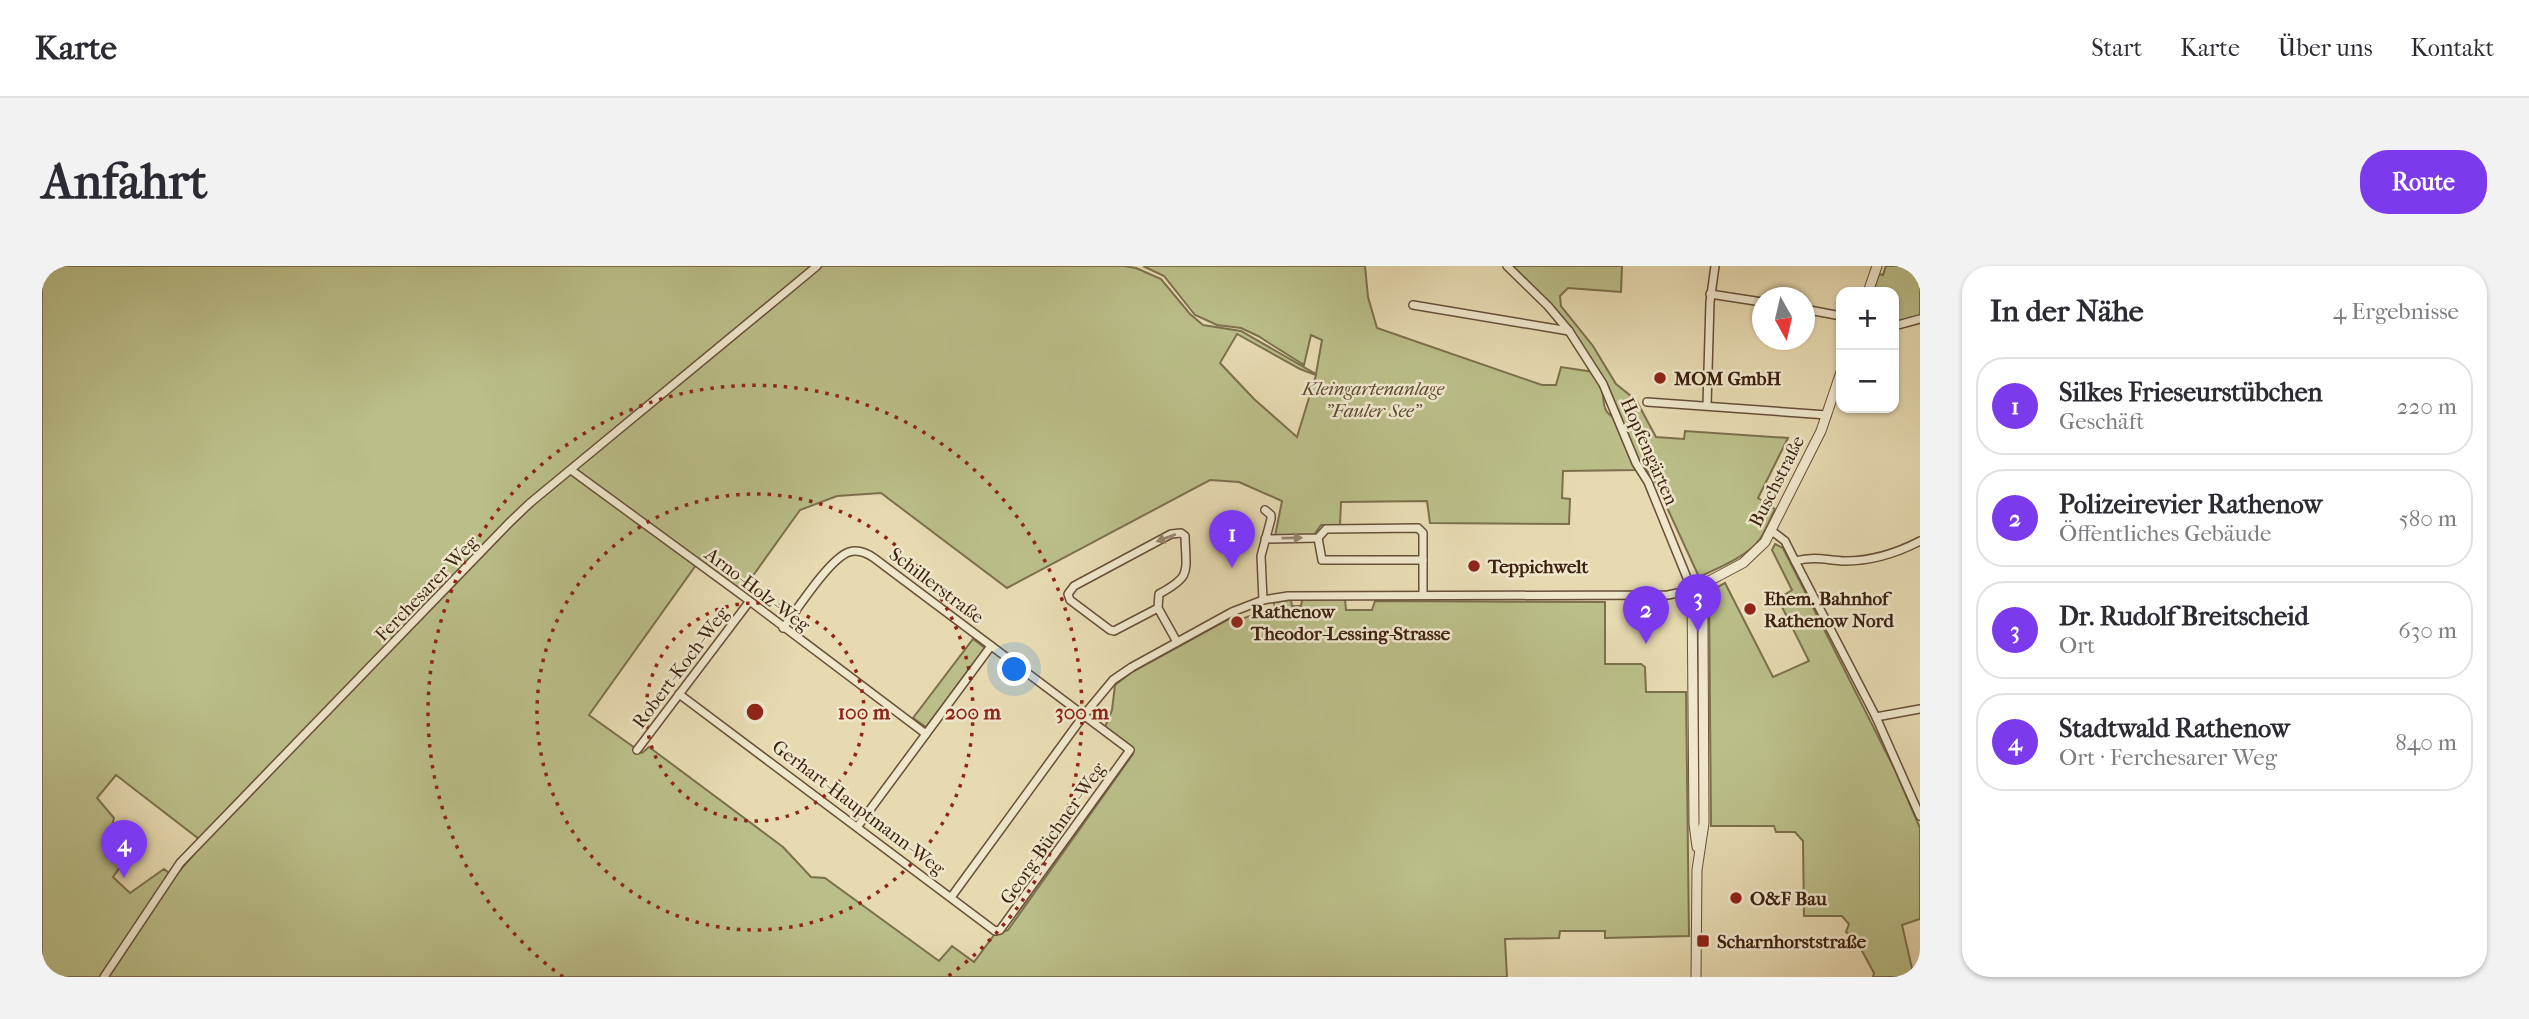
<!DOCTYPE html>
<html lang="de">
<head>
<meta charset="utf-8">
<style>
  body { margin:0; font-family:"IM FELL French Canon",serif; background:#f2f2f3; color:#2b2b33 }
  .controls { position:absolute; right:21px; top:21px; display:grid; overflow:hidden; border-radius:14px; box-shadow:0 2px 5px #0004 }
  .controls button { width:63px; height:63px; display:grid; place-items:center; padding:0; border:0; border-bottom:2px solid #e1e1e2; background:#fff; color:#2b2b33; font:35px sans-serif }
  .compass { position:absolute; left:1710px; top:21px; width:63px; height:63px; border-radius:50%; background:#fff; box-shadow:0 2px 5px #0004; rotate:172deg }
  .you { position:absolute; left:973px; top:404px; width:24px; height:24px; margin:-18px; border:5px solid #fff; border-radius:50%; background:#1a73e8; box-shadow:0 0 0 10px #1a73e833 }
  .badge { display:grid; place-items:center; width:46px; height:46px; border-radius:50%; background:#7c3aed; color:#fff; font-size:23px; font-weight:700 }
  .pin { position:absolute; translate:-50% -58px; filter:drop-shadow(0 2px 4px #0008) }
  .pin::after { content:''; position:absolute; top:37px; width:24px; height:21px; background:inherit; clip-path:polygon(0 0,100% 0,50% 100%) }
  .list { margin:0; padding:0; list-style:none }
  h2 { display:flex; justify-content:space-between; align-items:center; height:91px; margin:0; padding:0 28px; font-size:30px }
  h2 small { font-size:23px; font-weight:400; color:#7c7c81 }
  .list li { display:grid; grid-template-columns:46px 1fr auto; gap:21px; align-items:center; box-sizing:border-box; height:98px; margin:0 14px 14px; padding:0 14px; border:2px solid #e1e1e2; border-radius:28px }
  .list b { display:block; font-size:26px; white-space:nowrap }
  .list p { margin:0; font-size:23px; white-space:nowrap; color:#7c7c81 }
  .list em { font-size:23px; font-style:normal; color:#7c7c81 }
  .map { position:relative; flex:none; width:1878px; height:711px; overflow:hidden; border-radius:28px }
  header { display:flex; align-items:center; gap:42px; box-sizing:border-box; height:98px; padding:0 35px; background:#fff; border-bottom:2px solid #e1e1e2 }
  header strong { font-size:33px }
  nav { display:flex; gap:38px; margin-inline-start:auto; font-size:24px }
  .intro { display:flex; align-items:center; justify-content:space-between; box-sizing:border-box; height:168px; padding:0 42px }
  h1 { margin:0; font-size:49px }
  .button { padding:18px 32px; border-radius:28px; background:#7c3aed; color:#fff; font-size:24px; font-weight:700 }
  main { display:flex; gap:42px; padding:0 42px }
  aside { flex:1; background:#fff; border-radius:28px; box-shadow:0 2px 5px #0004 }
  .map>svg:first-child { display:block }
  .green { fill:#babe88; stroke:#7c704c; stroke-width:2; fill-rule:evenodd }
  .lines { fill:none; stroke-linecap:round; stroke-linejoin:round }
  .minor-casing { stroke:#684f39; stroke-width:10 }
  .tertiary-casing { stroke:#684f39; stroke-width:11 }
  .minor { stroke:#efe7cc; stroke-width:7 }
  .tertiary { stroke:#efe7cc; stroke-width:9 }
  .oneway { fill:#96846e }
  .ring { fill:none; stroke:#8f2418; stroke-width:3.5; stroke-dasharray:3.5 7 }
  .poi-dot { fill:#8f2418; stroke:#efe7cc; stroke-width:2.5 }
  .labels { text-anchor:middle; stroke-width:5; stroke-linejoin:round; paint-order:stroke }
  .poi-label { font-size:19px; font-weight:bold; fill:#3e2111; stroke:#efe7cc; text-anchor:start }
  .park-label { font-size:19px; font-style:italic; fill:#5d482f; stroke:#efe7cc }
  .street-label { font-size:19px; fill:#3e2111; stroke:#efe7cc }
  .centre { fill:#8f2418; stroke:#efe7cc; stroke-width:3.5 }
  .ring-label { font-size:21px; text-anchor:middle; font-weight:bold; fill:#8f2418; stroke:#efe7cc; stroke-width:5; stroke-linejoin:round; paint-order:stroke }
</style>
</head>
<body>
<header>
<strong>Karte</strong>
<nav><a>Start</a><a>Karte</a><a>Über uns</a><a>Kontakt</a></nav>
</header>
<div class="intro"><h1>Anfahrt</h1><a class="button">Route</a></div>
<main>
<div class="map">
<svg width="1878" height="711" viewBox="0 0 1878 711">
  <rect width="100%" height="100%" fill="#e7dab1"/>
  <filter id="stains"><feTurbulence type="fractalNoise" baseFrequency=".00286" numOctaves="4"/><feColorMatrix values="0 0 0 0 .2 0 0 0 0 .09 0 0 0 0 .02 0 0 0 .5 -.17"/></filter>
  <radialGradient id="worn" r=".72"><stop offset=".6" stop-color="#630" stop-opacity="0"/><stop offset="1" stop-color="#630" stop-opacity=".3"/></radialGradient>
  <!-- green -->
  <g class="green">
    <path d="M0 0H1082L1094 2 1119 13 1148 48 1161 59 1199 65 1274 108 1280 74 1269 69 1262 99 1216 70 1199 62 1175 59 1153 49 1122 10 1101 0H1323L1326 31 1335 62 1500 119H1514L1519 101 1552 106C1555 112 1559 117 1560 124 1563 135 1559 144 1571 151L1591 199 1595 204 1521 205 1520 232 1528 233 1527 258 1388 257 1385 235 1299 236 1298 259H1279L1272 269 1233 270 1240 235 1197 216 1168 214 965 322 839 227 795 230 758 244 700 325 657 295 547 449 600 487 607 481 741 581 769 611 783 612 897 695 910 680 932 696 952 669 966 664 1091 488 1085 477 1063 461 1070 444 1073 419 1090 406 1196 348 1199 353 1233 342 1232 336 1249 334 1250 340H1259L1260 334 1303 333 1304 344H1330L1333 335 1563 336V398H1599L1603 401 1604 426H1644L1647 670 1563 672V665H1518L1517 672 1463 673 1465 711H0ZM1195 68 1258 103 1274 109 1255 171 1212 133 1178 97ZM74 509 162 577 132 611 122 603 88 627 71 611 86 590 66 574 72 552 55 532Z"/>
    <path d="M1469 0H1580L1579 26 1526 22 1518 30 1519 40 1551 80 1574 118 1594 134 1614 171 1642 173 1643 165 1746 172 1716 232 1733 243C1728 253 1724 264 1718 273 1703 292 1678 301 1657 311L1611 211 1598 198 1532 67Z"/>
    <polygon points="1844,0 1878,0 1878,50 1852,58 1852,26 1831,26 1837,8 1841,9"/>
    <polygon points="1733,278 1741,282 1853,504 1878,562 1878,653 1860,659 1872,711 1831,711 1832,707 1813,672 1804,666 1807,658 1800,650 1762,650 1761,575 1753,566 1734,566 1732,560 1669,560 1667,326 1683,317 1731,411 1767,395 1736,333 1750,324 1730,284"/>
    <polygon points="931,373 943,382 884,461 871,452"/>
  </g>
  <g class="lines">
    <!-- minor casing -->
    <g class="minor-casing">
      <g id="minor">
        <polyline points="1668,28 1720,36"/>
        <polyline points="1371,39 1527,65"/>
        <polyline points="1762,43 1799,50"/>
        <polyline points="1852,60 1878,53"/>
        <polyline points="1605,136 1785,149"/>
        <polyline points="1665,139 1668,36 1673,0"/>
        <polyline points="529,204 697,327 884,468"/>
        <polyline points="1730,265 1743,275 1753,295 1834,451 1878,550"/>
        <polyline points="1276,272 1280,294 1381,294"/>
        <polyline points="1223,273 1276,272 1284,263 1376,262 1381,267 1381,329"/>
        <path d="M1753 295C1774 290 1783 294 1803 295 1829 295 1855 287 1878 275"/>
        <polyline points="1221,334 1219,290 1229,253 1229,249 1223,244"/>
        <path d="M1116 342 1072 365 1068 364 1028 334 1026 328 1032 320 1129 268 1139 267 1143 270C1144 307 1150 310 1117 328L1116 342 1135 376"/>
        <path d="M637 428 953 665 958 664 1088 484 832 292C825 287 816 283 807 286 787 293 755 344 741 362"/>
        <polyline points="1834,451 1878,443"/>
        <polyline points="595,484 707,336"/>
        <polyline points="816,560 949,380"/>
        <polyline points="910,630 1042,449 1071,414 1090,401 1190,346 1221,334 1246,330 1626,329 1650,324 1606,216 1594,197 1561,118 1527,65 1506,40 1465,0"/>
        <polyline points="62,711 138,597 468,256 488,237 775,0"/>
      </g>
    </g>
    <!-- tertiary casing -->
    <g class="tertiary-casing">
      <g id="tertiary">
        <polyline points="1826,26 1835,0"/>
        <polyline points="1650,324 1661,345 1661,363 1662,557 1655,604 1654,711"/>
        <polyline points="1650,324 1701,297 1723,276 1779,165 1799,106"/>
        <polyline points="1650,325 1652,558 1655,581"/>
      </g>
    </g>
    <!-- minor -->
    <use href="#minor" class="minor"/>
    <!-- tertiary -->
    <use href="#tertiary" class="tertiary"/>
  </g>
  <!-- one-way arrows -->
  <defs><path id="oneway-solid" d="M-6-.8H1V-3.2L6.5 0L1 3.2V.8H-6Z" transform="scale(1.75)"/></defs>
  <g class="oneway">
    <use href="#oneway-solid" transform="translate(1124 272) rotate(159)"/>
    <use href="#oneway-solid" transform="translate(1250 272) rotate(-1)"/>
  </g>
  <!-- distance rings -->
  <g class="ring">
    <circle cx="713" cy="446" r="109"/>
    <circle cx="713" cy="446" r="218"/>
    <path d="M521 711A327 327 0 1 1 905 711"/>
  </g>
  <!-- markers -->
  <g class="poi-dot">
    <circle cx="1618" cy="112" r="7"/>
    <circle cx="1432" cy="300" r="7"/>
    <circle cx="1708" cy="343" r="7"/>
    <circle cx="1195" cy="356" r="7"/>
    <circle cx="1694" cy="632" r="7"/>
    <rect x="1654" y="668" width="14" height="14" rx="3.5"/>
  </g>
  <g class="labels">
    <!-- poi labels -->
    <g class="poi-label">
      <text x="1632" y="119">MOM GmbH</text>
      <text x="1446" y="307">Teppichwelt</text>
      <text x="1722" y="339">Ehem. Bahnhof<tspan x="1722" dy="22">Rathenow Nord</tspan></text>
      <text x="1209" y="352">Rathenow<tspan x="1209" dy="22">Theodor-Lessing-Strasse</tspan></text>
      <text x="1708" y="639">O&amp;F Bau</text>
      <text x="1675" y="682">Scharnhorststraße</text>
    </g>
    <!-- park labels -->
    <g class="park-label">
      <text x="1331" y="129">Kleingartenanlage<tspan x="1331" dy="22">"Fauler See"</tspan></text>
    </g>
    <!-- street labels -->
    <g class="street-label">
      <text transform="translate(1608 185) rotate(66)" y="7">Hopfengärten</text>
      <text transform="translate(1734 215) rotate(-63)" y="7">Buschstraße</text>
      <text transform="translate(895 319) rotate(37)" y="7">Schillerstraße</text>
      <text transform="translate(384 322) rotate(-46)" y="7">Ferchesarer Weg</text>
      <text transform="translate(716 323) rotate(37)" y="7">Arno-Holz-Weg</text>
      <text transform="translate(638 401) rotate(-53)" y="7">Robert-Koch-Weg</text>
      <text transform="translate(817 541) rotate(37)" y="7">Gerhart-Hauptmann-Weg</text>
      <text transform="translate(1010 567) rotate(-55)" y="7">Georg-Büchner-Weg</text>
    </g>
  </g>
  <circle cx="713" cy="446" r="10" class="centre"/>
  <g class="ring-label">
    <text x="822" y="453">100 m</text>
    <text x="931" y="453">200 m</text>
    <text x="1040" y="453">300 m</text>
  </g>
  <rect width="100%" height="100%" filter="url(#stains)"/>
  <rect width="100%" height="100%" fill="url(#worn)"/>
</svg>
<div class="controls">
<button>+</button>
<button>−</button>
</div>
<svg class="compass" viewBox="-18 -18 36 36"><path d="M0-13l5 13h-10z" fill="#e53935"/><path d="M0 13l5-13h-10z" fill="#7c7c81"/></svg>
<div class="you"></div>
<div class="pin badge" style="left:1190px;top:302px">1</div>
<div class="pin badge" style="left:1604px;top:378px">2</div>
<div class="pin badge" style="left:1656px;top:366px">3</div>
<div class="pin badge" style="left:82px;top:612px">4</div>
</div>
<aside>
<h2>In der Nähe<small>4 Ergebnisse</small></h2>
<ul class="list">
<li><span class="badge">1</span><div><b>Silkes Frieseurstübchen</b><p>Geschäft</p></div><em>220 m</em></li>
<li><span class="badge">2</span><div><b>Polizeirevier Rathenow</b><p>Öffentliches Gebäude</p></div><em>580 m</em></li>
<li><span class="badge">3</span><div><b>Dr. Rudolf Breitscheid</b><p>Ort</p></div><em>630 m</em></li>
<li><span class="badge">4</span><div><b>Stadtwald Rathenow</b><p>Ort · Ferchesarer Weg</p></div><em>840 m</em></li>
</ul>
</aside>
</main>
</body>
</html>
